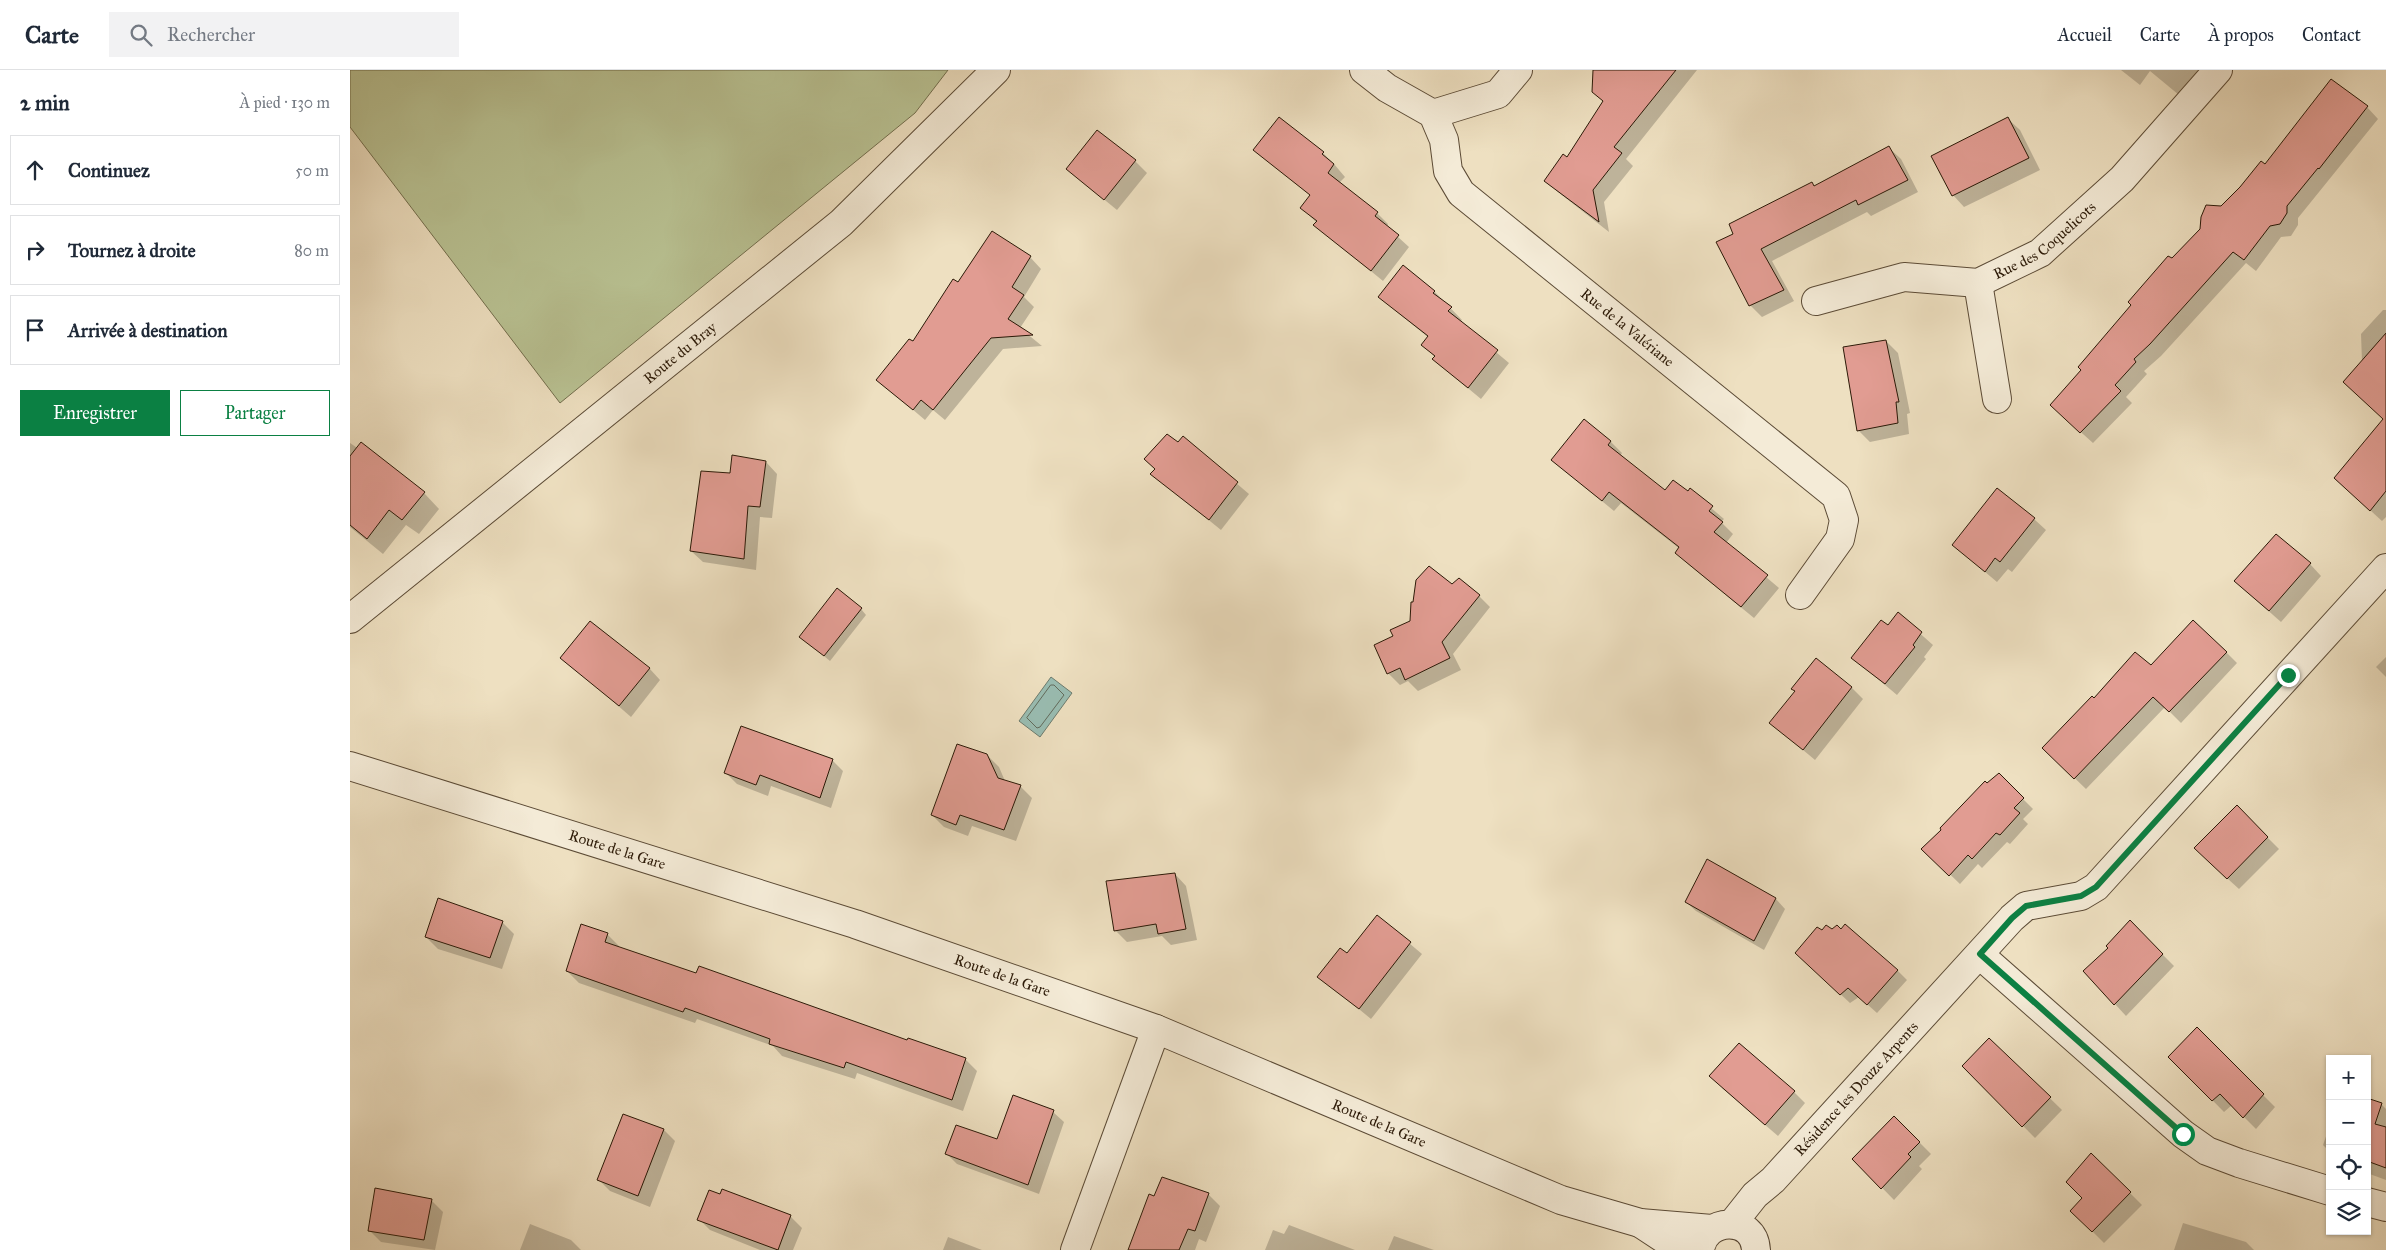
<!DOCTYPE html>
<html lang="fr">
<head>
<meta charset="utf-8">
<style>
  body { margin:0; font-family:"IM FELL Great Primer",serif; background:#f2f2f3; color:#1f2937 }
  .controls { position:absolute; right:15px; bottom:15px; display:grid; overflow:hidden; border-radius:0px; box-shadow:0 1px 4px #0004 }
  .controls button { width:45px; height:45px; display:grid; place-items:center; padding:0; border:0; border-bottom:1px solid #e0e1e3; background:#fff; color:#1f2937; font:25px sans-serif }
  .stop { position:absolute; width:15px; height:15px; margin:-11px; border:4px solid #0b8043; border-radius:50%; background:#fff }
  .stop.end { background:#0b8043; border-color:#fff; box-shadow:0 1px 5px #0008 }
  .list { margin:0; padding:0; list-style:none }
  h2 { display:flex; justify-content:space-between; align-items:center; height:65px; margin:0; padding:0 20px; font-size:21px }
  h2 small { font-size:16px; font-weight:400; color:#747a83 }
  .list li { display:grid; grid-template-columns:32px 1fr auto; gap:15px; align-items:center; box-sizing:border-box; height:70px; margin:0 10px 10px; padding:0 10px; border:1px solid #e0e1e3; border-radius:0px }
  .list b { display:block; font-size:19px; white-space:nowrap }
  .list em { font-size:16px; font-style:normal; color:#747a83 }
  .actions { display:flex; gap:10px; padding:15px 20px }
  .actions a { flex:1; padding:11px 0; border:1px solid #0b8043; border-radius:0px; text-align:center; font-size:18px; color:#0b8043 }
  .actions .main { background:#0b8043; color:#fff }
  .icon { flex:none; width:28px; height:28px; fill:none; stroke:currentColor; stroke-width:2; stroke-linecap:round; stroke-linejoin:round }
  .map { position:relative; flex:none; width:2036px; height:1180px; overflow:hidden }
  header { display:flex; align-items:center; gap:30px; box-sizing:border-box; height:70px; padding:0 25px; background:#fff; border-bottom:1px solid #e0e1e3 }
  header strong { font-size:24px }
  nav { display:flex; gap:28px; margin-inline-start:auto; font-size:18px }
  .search { width:350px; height:45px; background:#f2f2f3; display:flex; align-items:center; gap:12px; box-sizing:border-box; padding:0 18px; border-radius:0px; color:#747a83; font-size:19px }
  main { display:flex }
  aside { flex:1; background:#fff }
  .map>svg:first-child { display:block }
  .green { fill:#b9c293; stroke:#726e4d }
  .water { fill:#99bdb2; stroke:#6d7b6e }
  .shadow { fill:#0003 }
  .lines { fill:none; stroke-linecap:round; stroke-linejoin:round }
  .shore { stroke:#626b5c; stroke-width:1 }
  .building { fill:#e19c92; stroke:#2b1907 }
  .minor-casing { stroke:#5c4b36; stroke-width:30 }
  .tertiary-casing { stroke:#5c4b36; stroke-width:30 }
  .minor { stroke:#f4ebd7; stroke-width:28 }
  .tertiary { stroke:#f4ebd7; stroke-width:28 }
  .route { stroke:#0b8043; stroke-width:6 }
  .labels { text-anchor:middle; stroke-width:4; stroke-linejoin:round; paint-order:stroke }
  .street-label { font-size:15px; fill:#2b1907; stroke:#f4ebd7 }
</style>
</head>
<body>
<header>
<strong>Carte</strong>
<div class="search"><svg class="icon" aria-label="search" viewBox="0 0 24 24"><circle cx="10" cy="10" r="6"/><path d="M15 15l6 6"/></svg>Rechercher</div>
<nav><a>Accueil</a><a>Carte</a><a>À propos</a><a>Contact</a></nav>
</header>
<main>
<aside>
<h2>2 min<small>À pied · 130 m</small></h2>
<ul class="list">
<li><svg class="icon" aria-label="ahead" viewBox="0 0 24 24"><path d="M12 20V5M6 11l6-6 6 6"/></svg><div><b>Continuez</b></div><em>50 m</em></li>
<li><svg class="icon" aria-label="right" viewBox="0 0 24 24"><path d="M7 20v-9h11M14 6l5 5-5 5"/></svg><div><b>Tournez à droite</b></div><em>80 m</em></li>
<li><svg class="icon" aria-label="arrive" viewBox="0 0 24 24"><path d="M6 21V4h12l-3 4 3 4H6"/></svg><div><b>Arrivée à destination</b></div></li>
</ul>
<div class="actions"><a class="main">Enregistrer</a><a>Partager</a></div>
</aside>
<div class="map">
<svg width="2036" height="1180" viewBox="0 0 2036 1180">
  <rect width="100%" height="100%" fill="#eee0c1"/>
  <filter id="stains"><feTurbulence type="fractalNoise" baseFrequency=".004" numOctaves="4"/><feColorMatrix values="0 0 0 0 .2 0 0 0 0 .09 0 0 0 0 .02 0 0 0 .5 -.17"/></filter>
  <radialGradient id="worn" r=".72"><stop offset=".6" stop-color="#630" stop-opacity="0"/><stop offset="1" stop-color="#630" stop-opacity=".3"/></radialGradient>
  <!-- green -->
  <polygon class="green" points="0,0 598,0 565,43 210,333 0,57"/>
  <!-- water -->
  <polygon class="water" points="701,607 722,623 690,667 669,651"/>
  <!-- shadow -->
  <g class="shadow">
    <polygon points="1259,0 1347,0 1276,89 1283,96 1254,132 1259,162 1208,122 1196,110 1217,88 1254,32 1244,22"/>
    <polygon points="1771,0 1849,0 1829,25 1800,1 1790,15"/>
    <polygon points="2017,37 2028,49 1948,148 1948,155 1941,166 1931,167 1906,201 1896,193 1811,286 1794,301 1797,304 1776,327 1782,333 1743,373 1714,347 1823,190 1872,137 1916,96"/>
    <polygon points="1658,49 1670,60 1690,100 1614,137 1603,125"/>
    <polygon points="1539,78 1551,89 1568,122 1521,146 1517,142 1422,191 1444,231 1412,247 1400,235 1385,165 1462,113 1465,117"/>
    <polygon points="905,80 973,83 984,94 995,107 989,113 1027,143 1038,154 1037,157 1059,177 1033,211 965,155 967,153 951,137 961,126"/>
    <polygon points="785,91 797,103 767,140 717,99"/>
    <polygon points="680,187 691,199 674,227 684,237 670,258 692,276 653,279 595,350 583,340 575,350 528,310 563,273 609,214"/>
    <polygon points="1053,197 1085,222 1112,250 1110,252 1159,293 1131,329 1083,289 1085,287 1073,275 1079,268 1029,227"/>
    <polygon points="2033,240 2036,240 2036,351 1994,312 2012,292 2011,264"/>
    <polygon points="1536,271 1548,283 1560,343 1557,344 1559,364 1520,372 1508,360"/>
    <polygon points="1234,351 1261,372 1272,383 1270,386 1315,422 1338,423 1340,420 1374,449 1371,452 1383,464 1376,473 1429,518 1404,548 1338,494 1327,482 1330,479 1271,433 1264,441 1202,390"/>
    <polygon points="833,368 899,424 871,460 802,404"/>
    <polygon points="2036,371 2036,447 2032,451 1997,419"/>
    <polygon points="0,373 74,423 89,439 69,464 56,455 33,484 0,457"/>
    <polygon points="416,392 427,404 422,448 410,447 406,500 353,492 341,481 381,404"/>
    <polygon points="1684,449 1696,460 1662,502 1658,499 1647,512 1603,475"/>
    <polygon points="1960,494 1971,506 1931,552 1897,522"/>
    <polygon points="1102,515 1129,526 1140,537 1103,584 1111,600 1068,621 1058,611 1050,615 1038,603 1061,551"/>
    <polygon points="511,539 516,545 480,591 457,572"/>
    <polygon points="1548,544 1583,575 1574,587 1576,589 1547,625 1503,588 1538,557"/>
    <polygon points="1876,582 1887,593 1831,653 1815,637 1736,719 1705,689 1745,630 1801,597"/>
    <polygon points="212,587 299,598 310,610 281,647"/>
    <polygon points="2036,587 2036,607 2026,597"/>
    <polygon points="1501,617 1513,629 1465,690 1421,653"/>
    <polygon points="637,685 649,697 655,711 670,716 682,728 666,771 622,756 618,766 594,757 582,745"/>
    <polygon points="482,690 493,701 481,738 421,716 418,726 387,714 375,702"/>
    <polygon points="1649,705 1683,739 1673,749 1678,754 1660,774 1657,772 1632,798 1628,794 1610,814 1583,788 1637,715"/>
    <polygon points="1887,737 1929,779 1889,819 1856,789"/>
    <polygon points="1358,791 1426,829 1435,839 1414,880 1346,841 1336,832"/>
    <polygon points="825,804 836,816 847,870 821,875 812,866 777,872 765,860"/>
    <polygon points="1027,846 1072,884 1021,949 969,906 997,885"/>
    <polygon points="152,852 164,864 152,899 88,879 76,867"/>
    <polygon points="1780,852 1824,896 1776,946 1765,934 1760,878"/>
    <polygon points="1472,862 1547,900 1557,910 1527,943 1509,927 1500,933 1456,892"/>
    <polygon points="257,864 269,876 268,878 615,989 627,1001 613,1041 507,1003 505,1009 432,986 423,976 347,949 345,953 229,913 217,901"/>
    <polygon points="1847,959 1925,1037 1906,1059 1882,1035 1874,1042 1820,987"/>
    <polygon points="1639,969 1712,1040 1685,1068 1614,996"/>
    <polygon points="1372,1018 1444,1022 1455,1033 1428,1066"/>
    <polygon points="2017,1029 2031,1034 2036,1039 2036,1110 2017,1103"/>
    <polygon points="703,1042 714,1052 689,1124 607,1094 597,1084 647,1071"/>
    <polygon points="1544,1047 1581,1084 1569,1096 1572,1099 1544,1130 1504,1089"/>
    <polygon points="1980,1055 1980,1082 1973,1075"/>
    <polygon points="314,1060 325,1071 300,1137 260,1121 249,1110"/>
    <polygon points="1742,1085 1792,1135 1754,1173 1722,1141 1734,1128"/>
    <polygon points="812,1108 859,1125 870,1136 856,1172 849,1169 845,1180 784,1180"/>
    <polygon points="372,1120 441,1147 452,1158 443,1180 410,1180 360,1160 349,1149 371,1125"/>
    <polygon points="81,1130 93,1142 85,1180 31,1172 20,1161"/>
    <polygon points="1833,1153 1896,1172 1904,1180 1824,1180"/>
    <polygon points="180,1154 221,1170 231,1180 170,1180"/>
    <polygon points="939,1155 1005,1180 915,1180 923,1160 934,1164"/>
    <polygon points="1044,1166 1084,1180 1038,1180"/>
    <polygon points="598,1167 632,1180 593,1180"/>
  </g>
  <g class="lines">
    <!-- shore -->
    <polygon class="shore" points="701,615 704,615 714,625 690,657 687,658 677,648"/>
  </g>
  <!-- building -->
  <g class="building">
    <polygon points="1243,0 1326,0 1264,77 1272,83 1243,120 1249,152 1194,111 1213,84 1217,87 1253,31 1242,22"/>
    <polygon points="1981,9 2018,36 1969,99 1968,98 1937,136 1937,143 1930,154 1920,156 1894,190 1883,182 1800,274 1784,289 1786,292 1765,315 1771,321 1730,363 1700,335 1731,300 1728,297 1781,235 1778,232 1818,186 1822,188 1850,159 1851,147 1856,135 1871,136 1890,117 1911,91 1915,94"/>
    <polygon points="929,47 974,82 972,84 984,94 978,103 1028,142 1025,146 1049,165 1021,201 963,155 967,151 950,138 960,125 903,80"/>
    <polygon points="1658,47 1679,88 1602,126 1581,86"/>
    <polygon points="747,60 786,90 754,130 716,99"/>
    <polygon points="1539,76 1558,110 1508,135 1506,130 1411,179 1434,220 1399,236 1366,172 1383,164 1379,154 1462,112 1464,116"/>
    <polygon points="642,161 681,186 662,217 674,225 658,249 683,265 641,268 583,340 571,330 563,340 526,310 559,269 563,271 603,209 608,212"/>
    <polygon points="1053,195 1085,221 1083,223 1102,237 1098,241 1148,280 1118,318 1082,289 1085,286 1071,275 1078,266 1028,227"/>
    <polygon points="2036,263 2036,421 2020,441 1984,408 2033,349 1993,312"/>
    <polygon points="1536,270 1549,332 1546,332 1548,353 1507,361 1493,277"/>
    <polygon points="1234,349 1261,371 1258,375 1315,420 1323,410 1338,421 1340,418 1363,436 1359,441 1373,452 1364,462 1418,505 1391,537 1325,483 1329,477 1259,422 1252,431 1201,390"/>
    <polygon points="817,364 828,372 833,366 888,412 859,450 800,404 805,399 794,389"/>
    <polygon points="11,372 75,422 52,450 39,440 17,469 0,455 0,386"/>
    <polygon points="382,385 416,391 410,437 398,436 394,489 340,481 351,401 380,403"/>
    <polygon points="1647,418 1685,448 1650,492 1645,488 1635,502 1602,475"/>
    <polygon points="1926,464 1961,493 1919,541 1884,511"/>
    <polygon points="1079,496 1102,514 1109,508 1130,525 1092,572 1100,588 1055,610 1050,598 1037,604 1024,575 1043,566 1040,560 1060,551 1061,532 1063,532 1066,510"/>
    <polygon points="487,518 512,538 474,586 449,567"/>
    <polygon points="1548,542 1572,562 1563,575 1565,577 1535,614 1501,588 1531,550 1538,555"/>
    <polygon points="1843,550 1877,582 1819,642 1803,627 1724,709 1692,678 1742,626 1744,628 1785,582 1801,595"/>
    <polygon points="240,551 300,598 269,636 210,588"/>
    <polygon points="1466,588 1502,617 1453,680 1419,653 1445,621 1441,619"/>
    <polygon points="391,656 483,689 470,728 410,705 406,715 374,703"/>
    <polygon points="607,674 637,684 648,708 671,715 654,760 610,745 606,755 581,745"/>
    <polygon points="1649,703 1674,728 1664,738 1670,743 1650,765 1646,763 1622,789 1618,785 1599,806 1571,779 1591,760 1590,758 1635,711 1637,713"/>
    <polygon points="1887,735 1918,767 1877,809 1844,778"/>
    <polygon points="1357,789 1426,828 1404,871 1335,832"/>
    <polygon points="825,803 836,859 808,864 806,854 764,861 756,811"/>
    <polygon points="88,828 153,851 140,888 75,867"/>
    <polygon points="1027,845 1061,872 1009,939 967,907 990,878 997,883"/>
    <polygon points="1780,850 1813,884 1764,935 1733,901 1758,878 1756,876"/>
    <polygon points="231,854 258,863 255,872 346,903 349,896 557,970 558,968 616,988 602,1030 496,992 494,998 419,974 420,969 335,938 333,942 216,901"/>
    <polygon points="1495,854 1548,900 1517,935 1498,918 1490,925 1445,883 1467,857 1472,860 1476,855 1482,859 1487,855 1491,859"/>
    <polygon points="1847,957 1914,1024 1893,1048 1870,1024 1862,1031 1818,987"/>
    <polygon points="1639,968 1701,1027 1672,1057 1612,996"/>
    <polygon points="1389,973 1445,1021 1415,1055 1359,1006"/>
    <polygon points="663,1025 704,1040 678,1115 595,1084 606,1055 647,1069"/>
    <polygon points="2017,1028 2032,1033 2025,1054 2036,1057 2036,1098 2017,1091"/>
    <polygon points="273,1044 314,1059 288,1126 247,1110"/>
    <polygon points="1544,1046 1570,1072 1558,1084 1561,1087 1531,1119 1502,1089"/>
    <polygon points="1741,1083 1781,1122 1742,1162 1720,1141 1732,1128 1716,1112"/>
    <polygon points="812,1107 859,1123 845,1161 838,1159 829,1180 778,1180 799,1124 804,1126"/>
    <polygon points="25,1118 82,1129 74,1170 18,1161"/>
    <polygon points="372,1119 441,1145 428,1180 347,1150 359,1120 370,1124"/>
  </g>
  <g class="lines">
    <!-- minor casing -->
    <g class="minor-casing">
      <g id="minor">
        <path id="s1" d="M1014 0 1037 18 1083 44 1094 70 1098 101 1111 123 1486 426 1494 450 1490 469 1450 525"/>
        <polyline points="1083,44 1148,24 1168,0"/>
        <polyline points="1628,213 1647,329"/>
        <path id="s2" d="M1466 231 1554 207 1628 213 1690 183 1772 109 1868 0"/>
        <polyline points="1630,885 1833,1064 1857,1081 1889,1093 1980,1121"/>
        <polyline points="2017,1132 2036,1137"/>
        <path id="s3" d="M1382 1154 1405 1125 1423 1110 1662 848 1676 836 1731 826 1746 817 2036 498"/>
        <polyline points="725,1180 806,959"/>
      </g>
    </g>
    <!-- tertiary casing -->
    <g class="tertiary-casing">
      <g id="tertiary">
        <path id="s4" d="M0 549 491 153 646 0"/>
        <path id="s5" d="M0 696 505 854 806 959 1211 1130 1290 1153 1362 1159"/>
        <polyline points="1290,1153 1331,1180"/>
        <path d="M1350 1180C1354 1147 1404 1145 1406 1180"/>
      </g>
    </g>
    <!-- minor -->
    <use href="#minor" class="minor"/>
    <!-- tertiary -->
    <use href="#tertiary" class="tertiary"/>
  </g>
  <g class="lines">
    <!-- route -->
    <polyline class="route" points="1833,1064 1630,884 1662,848 1676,836 1731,826 1746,817 1938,605"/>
  </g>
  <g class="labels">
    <!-- street labels -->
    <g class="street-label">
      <text dy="5" stroke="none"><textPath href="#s2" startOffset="245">Rue des Coquelicots</textPath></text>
      <text dy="5" stroke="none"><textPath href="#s1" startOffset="381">Rue de la Valériane</textPath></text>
      <text dy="5" stroke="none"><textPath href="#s4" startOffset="424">Route du Bray</textPath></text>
      <text dy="5" stroke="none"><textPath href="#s5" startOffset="280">Route de la Gare</textPath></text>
      <text dy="5" stroke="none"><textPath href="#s5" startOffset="685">Route de la Gare</textPath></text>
      <text dy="5" stroke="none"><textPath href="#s3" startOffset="184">Résidence les Douze Arpents</textPath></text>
      <text dy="5" stroke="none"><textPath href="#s5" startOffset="1090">Route de la Gare</textPath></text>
    </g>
  </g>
  <rect width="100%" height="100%" filter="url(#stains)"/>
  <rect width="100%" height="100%" fill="url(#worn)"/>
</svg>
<div class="controls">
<button>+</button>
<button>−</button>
<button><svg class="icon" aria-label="locate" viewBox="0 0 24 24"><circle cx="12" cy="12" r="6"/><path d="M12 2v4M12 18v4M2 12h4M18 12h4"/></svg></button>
<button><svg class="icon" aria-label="layers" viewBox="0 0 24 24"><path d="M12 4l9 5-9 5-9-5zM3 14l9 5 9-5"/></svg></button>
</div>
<div class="stop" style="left:1833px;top:1064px"></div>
<div class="stop end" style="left:1938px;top:605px"></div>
</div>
</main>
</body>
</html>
